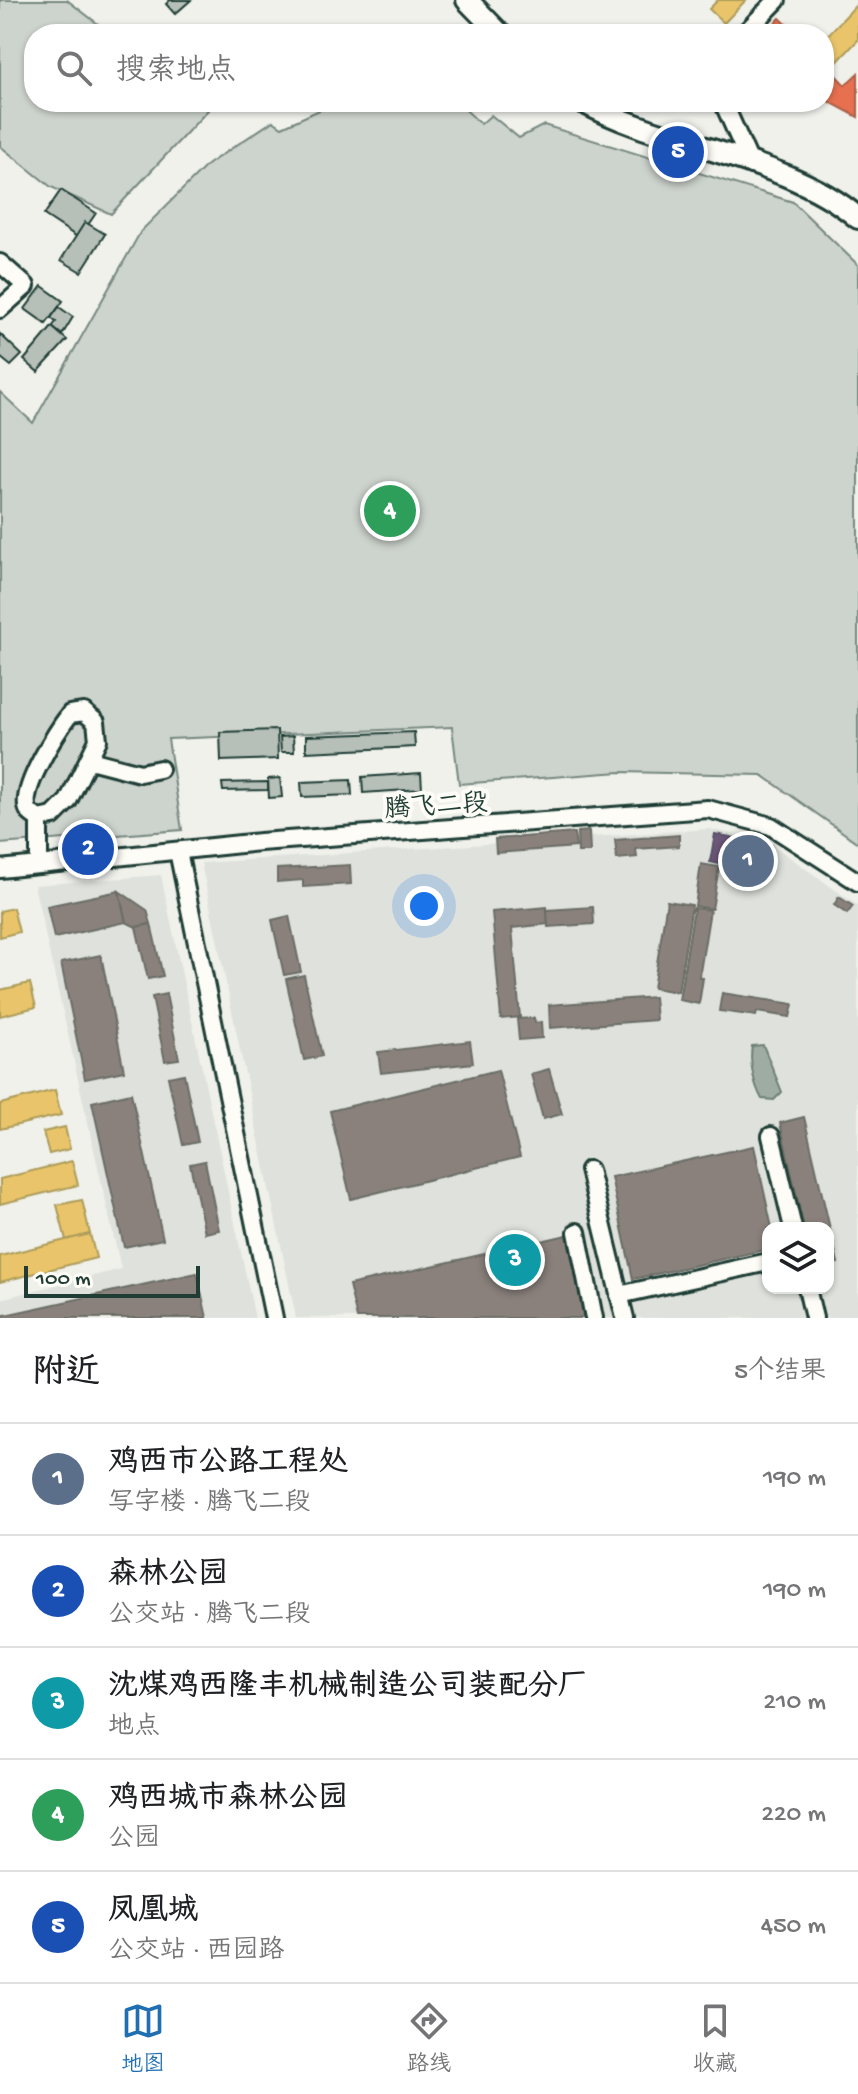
<!DOCTYPE html>
<html lang="zh">
<head>
<meta charset="utf-8">
<style>
  body { margin:0; font-family:"Gochi Hand","LXGW WenKai TC",sans-serif; background:#f2f2f2; color:#202124 }
  .controls { position:absolute; right:24px; bottom:24px; display:grid; overflow:hidden; border-radius:16px; box-shadow:0 2px 6px #0004 }
  .controls button { width:72px; height:72px; display:grid; place-items:center; padding:0; border:0; border-bottom:2px solid #e0e0e0; background:#fff; color:#202124; font:40px sans-serif }
  .scale { position:absolute; left:24px; bottom:20px; width:176px; box-sizing:border-box; padding-left:8px; border:4px solid #1f3d34; border-top:0; font-size:22px; line-height:28px; white-space:nowrap; color:#1f3d34; -webkit-text-stroke:6px #fdfcf7; paint-order:stroke }
  .you { position:absolute; left:424px; top:906px; width:28px; height:28px; margin:-20px; border:6px solid #fff; border-radius:50%; background:#1a73e8; box-shadow:0 0 0 12px #1a73e833 }
  .badge { display:grid; place-items:center; width:52px; height:52px; border-radius:50%; background:#1f6fb2; color:#fff; font-size:26px; font-weight:700 }
  .pin { position:absolute; translate:-50% -50%; border:4px solid #fff; box-shadow:0 2px 8px #0006 }
  .list { margin:0; padding:0; list-style:none }
  h2 { display:flex; justify-content:space-between; align-items:center; height:104px; margin:0; padding:0 32px; font-size:34px }
  h2 small { font-size:26px; font-weight:400; color:#757577 }
  .list li { display:grid; grid-template-columns:52px 1fr auto; gap:24px; align-items:center; box-sizing:border-box; height:112px; padding:0 32px; border-top:2px solid #e0e0e0 }
  .list b { display:block; font-size:30px; white-space:nowrap }
  .list p { margin:0; font-size:26px; white-space:nowrap; color:#757577 }
  .list em { font-size:26px; font-style:normal; color:#757577 }
  .icon { flex:none; width:44px; height:44px; fill:none; stroke:currentColor; stroke-width:2; stroke-linecap:round; stroke-linejoin:round }
  .map { position:relative; flex:none; width:858px; height:1318px; overflow:hidden }
  .search { position:absolute; background:#fff; box-shadow:0 2px 6px #0004; left:24px; right:24px; top:24px; height:88px; display:flex; align-items:center; gap:20px; box-sizing:border-box; padding:0 28px; border-radius:32px; color:#757577; font-size:30px }
  .sheet { height:664px; background:#fff }
  nav { display:flex; justify-content:space-around; align-items:center; box-sizing:border-box; height:112px; border-top:2px solid #e0e0e0; background:#fff; font-size:22px; color:#757577 }
  nav a { display:grid; justify-items:center; gap:4px }
  nav .on { color:#1f6fb2 }
  .map>svg:first-child { display:block }
  .built { fill:#dfe2dc; fill-rule:evenodd }
  .green { fill:#cdd3cd; stroke:#768880; stroke-width:2 }
  .water { fill:#9faca4; stroke:#6c8077; stroke-width:2 }
  .homes { fill:#e9c46a; stroke:#ac9c5a; stroke-width:2 }
  .shops { fill:#e76f51; stroke:#ab6048; stroke-width:2 }
  .offices { fill:#6d597a; stroke:#565165; stroke-width:2 }
  .industry { fill:#8a817c; stroke:#6a6d66; stroke-width:2 }
  .building { fill:#b6bfb8; stroke:#1f3d34; stroke-width:2 }
  .lines { fill:none; stroke-linecap:round; stroke-linejoin:round }
  .minor-casing { stroke:#1f3d34; stroke-width:22 }
  .major-casing { stroke:#1f3d34; stroke-width:26 }
  .minor { stroke:#fdfcf7; stroke-width:16 }
  .major { stroke:#fdfcf7; stroke-width:20 }
  .labels { text-anchor:middle; stroke-width:8; stroke-linejoin:round; paint-order:stroke }
  .street-label { font-size:26px; fill:#1f3d34; stroke:#fdfcf7 }
</style>
</head>
<body>
<div class="map">
<svg width="858" height="1318" viewBox="0 0 858 1318">
  <rect width="100%" height="100%" fill="#f0f1eb"/>
  <filter id="ink" filterUnits="userSpaceOnUse"><feTurbulence type="fractalNoise" baseFrequency=".0125" numOctaves="2"/><feDisplacementMap in="SourceGraphic" scale="16" xChannelSelector="R" yChannelSelector="G"/><feConvolveMatrix kernelMatrix="1 2 1 2 8 2 1 2 1" color-interpolation-filters="sRGB"/></filter>
  <g filter="url(#ink)">
    <!-- built -->
    <g class="built">
      <path d="M709 829 767 841 858 906V1318H296L201 863ZM768 1228H828V1288H768Z"/>
      <polygon points="161,875 255,1318 0,1318 0,1299 121,1269 34,885"/>
    </g>
    <!-- green -->
    <g class="green">
      <polygon points="0,0 67,0 111,34 34,34 34,102 198,102 208,110 111,214 51,187 0,146"/>
      <polygon points="337,102 457,102 481,124 491,115 519,138 544,125 793,202 858,265 858,843 762,775 620,772 459,784 452,727 168,739 182,830 0,844 0,392 33,423 141,231 208,164 273,121 282,127"/>
    </g>
    <!-- water -->
    <path class="water" d="M763 1045 782 1092 774 1100 762 1099C754 1085 749 1063 752 1046Z"/>
    <!-- homes -->
    <g class="homes">
      <polygon points="718,0 746,0 724,23 709,9"/>
      <polygon points="858,3 858,40 824,76 824,39"/>
      <polygon points="13,908 19,932 0,937 0,911"/>
      <polygon points="30,983 36,1007 0,1016 0,990"/>
      <polygon points="55,1090 61,1115 0,1129 0,1104"/>
      <polygon points="65,1127 70,1149 49,1154 43,1132"/>
      <polygon points="72,1161 78,1185 0,1204 0,1179"/>
      <polygon points="82,1200 90,1234 66,1240 57,1205"/>
      <polygon points="90,1234 96,1258 0,1282 0,1256"/>
    </g>
    <!-- shops -->
    <g class="shops">
      <polygon points="780,18 797,34 764,34"/>
      <polygon points="830,69 845,85 858,73 858,117 824,99 824,76"/>
    </g>
    <!-- offices -->
    <polygon class="offices" points="715,834 772,845 769,865 759,863 757,872 710,862"/>
    <!-- industry -->
    <g class="industry">
      <polygon points="589,831 590,852 578,852 577,832"/>
      <polygon points="574,833 576,847 496,853 495,839"/>
      <polygon points="679,835 679,846 636,849 637,857 617,859 615,840"/>
      <polygon points="701,864 719,867 712,909 695,906"/>
      <polygon points="350,865 351,884 303,887 303,880 277,882 277,869"/>
      <polygon points="119,891 126,922 54,938 47,906"/>
      <polygon points="119,891 147,910 151,924 136,927 126,922"/>
      <polygon points="839,897 853,906 847,914 834,905"/>
      <polygon points="667,901 692,905 678,992 653,988"/>
      <polygon points="547,907 548,924 512,928 520,1017 501,1019 492,912"/>
      <polygon points="593,907 594,924 548,927 547,910"/>
      <polygon points="694,908 710,910 699,978 703,978 699,1004 679,1000"/>
      <polygon points="289,916 301,972 284,975 272,920"/>
      <polygon points="151,924 163,976 148,979 136,927"/>
      <polygon points="101,955 124,1071 85,1079 61,963"/>
      <polygon points="304,975 322,1056 304,1060 286,979"/>
      <polygon points="722,993 793,1004 790,1017 757,1012 756,1016 719,1011"/>
      <polygon points="166,994 179,1059 165,1061 152,997"/>
      <polygon points="654,997 656,1020 550,1028 549,1005"/>
      <polygon points="534,1018 535,1023 541,1022 542,1038 519,1040 517,1019"/>
      <polygon points="470,1041 473,1063 381,1073 378,1052"/>
      <polygon points="549,1069 562,1114 543,1119 531,1074"/>
      <polygon points="498,1070 520,1157 351,1199 330,1111"/>
      <polygon points="184,1074 198,1142 183,1145 168,1077"/>
      <polygon points="131,1093 163,1239 124,1247 92,1102"/>
      <polygon points="804,1117 838,1263 828,1265 828,1228 804,1228 780,1123"/>
      <polygon points="754,1146 772,1228 768,1228 768,1249 633,1279 611,1177"/>
      <polygon points="205,1161 219,1230 205,1233 190,1164"/>
      <polygon points="567,1235 586,1318 357,1318 349,1285"/>
      <polygon points="197,1273 207,1318 0,1318 0,1316"/>
    </g>
    <!-- building -->
    <g class="building">
      <polygon points="170,0 191,0 175,14 166,4"/>
      <polygon points="61,190 96,213 79,238 44,215"/>
      <polygon points="85,222 105,234 81,272 61,260"/>
      <polygon points="42,286 63,301 46,324 25,309"/>
      <polygon points="59,307 73,317 62,335 52,327 56,322 51,318"/>
      <polygon points="52,327 67,340 38,372 24,360"/>
      <polygon points="0,334 22,355 11,366 0,357"/>
      <polygon points="277,730 278,759 221,761 220,732"/>
      <polygon points="414,732 415,747 306,752 306,736"/>
      <polygon points="293,736 294,752 281,752 280,737"/>
      <polygon points="421,773 422,789 363,793 362,777"/>
      <polygon points="280,778 282,797 269,798 268,779"/>
      <polygon points="351,780 352,795 302,797 301,782"/>
      <polygon points="268,782 268,790 223,791 222,783"/>
    </g>
    <g class="lines">
      <!-- minor casing -->
      <g class="minor-casing">
        <g id="minor">
          <polyline points="744,34 777,0"/>
          <polyline points="723,102 751,165"/>
          <polyline points="0,263 26,286 0,309"/>
          <polyline points="90,760 140,773 160,769"/>
          <polyline points="178,851 274,1318"/>
          <path d="M39 865V819L53 816 68 801 98 740 96 722 84 712 70 714C57 731 23 785 27 806 28 813 34 816 39 819"/>
          <polyline points="0,869 260,842 708,809 771,826 858,882"/>
          <polyline points="771,1136 793,1228"/>
          <polyline points="589,1170 625,1318"/>
          <polyline points="577,1232 594,1318"/>
          <polyline points="807,1288 814,1318"/>
          <polyline points="619,1295 768,1262"/>
        </g>
      </g>
      <!-- major casing -->
      <g class="major-casing">
        <g id="major">
          <polyline points="467,0 500,34"/>
          <path d="M583 102C665 147 788 157 858 218"/>
        </g>
      </g>
      <!-- minor -->
      <use href="#minor" class="minor"/>
      <!-- major -->
      <use href="#major" class="major"/>
    </g>
  </g>
  <g class="labels">
    <!-- street labels -->
    <g class="street-label">
      <text transform="translate(436 804) rotate(-4)" y="9">腾飞二段</text>
    </g>
  </g>
</svg>
<div class="controls">
<button><svg class="icon" aria-label="layers" viewBox="0 0 24 24"><path d="M12 4l9 5-9 5-9-5zM3 14l9 5 9-5"/></svg></button>
</div>
<div class="scale">100 m</div>
<div class="you"></div>
<div class="pin badge" style="left:748px;top:861px;background:#5c6f8a">1</div>
<div class="pin badge" style="left:88px;top:849px;background:#1a4fb4">2</div>
<div class="pin badge" style="left:515px;top:1260px;background:#0f9aa8">3</div>
<div class="pin badge" style="left:390px;top:511px;background:#2e9e5b">4</div>
<div class="pin badge" style="left:678px;top:152px;background:#1a4fb4">5</div>
<div class="search"><svg class="icon" aria-label="search" viewBox="0 0 24 24"><circle cx="10" cy="10" r="6"/><path d="M15 15l6 6"/></svg>搜索地点</div>
</div>
<section class="sheet">
<h2>附近<small>5个结果</small></h2>
<ul class="list">
<li><span class="badge" style="background:#5c6f8a">1</span><div><b>鸡西市公路工程处</b><p>写字楼 · 腾飞二段</p></div><em>190 m</em></li>
<li><span class="badge" style="background:#1a4fb4">2</span><div><b>森林公园</b><p>公交站 · 腾飞二段</p></div><em>190 m</em></li>
<li><span class="badge" style="background:#0f9aa8">3</span><div><b>沈煤鸡西隆丰机械制造公司装配分厂</b><p>地点</p></div><em>210 m</em></li>
<li><span class="badge" style="background:#2e9e5b">4</span><div><b>鸡西城市森林公园</b><p>公园</p></div><em>220 m</em></li>
<li><span class="badge" style="background:#1a4fb4">5</span><div><b>凤凰城</b><p>公交站 · 西园路</p></div><em>450 m</em></li>
</ul>
</section>
<nav>
<a class="on"><svg class="icon" aria-label="map" viewBox="0 0 24 24"><path d="M3 6l6-2 6 2 6-2v14l-6 2-6-2-6 2zM9 4v14M15 6v14"/></svg>地图</a>
<a><svg class="icon" aria-label="directions" viewBox="0 0 24 24"><path d="M12 3l9 9-9 9-9-9zM9 14v-3h6M13 9l2 2-2 2"/></svg>路线</a>
<a><svg class="icon" aria-label="saved" viewBox="0 0 24 24"><path d="M7 4h10v16l-5-4-5 4z"/></svg>收藏</a>
</nav>
</body>
</html>
